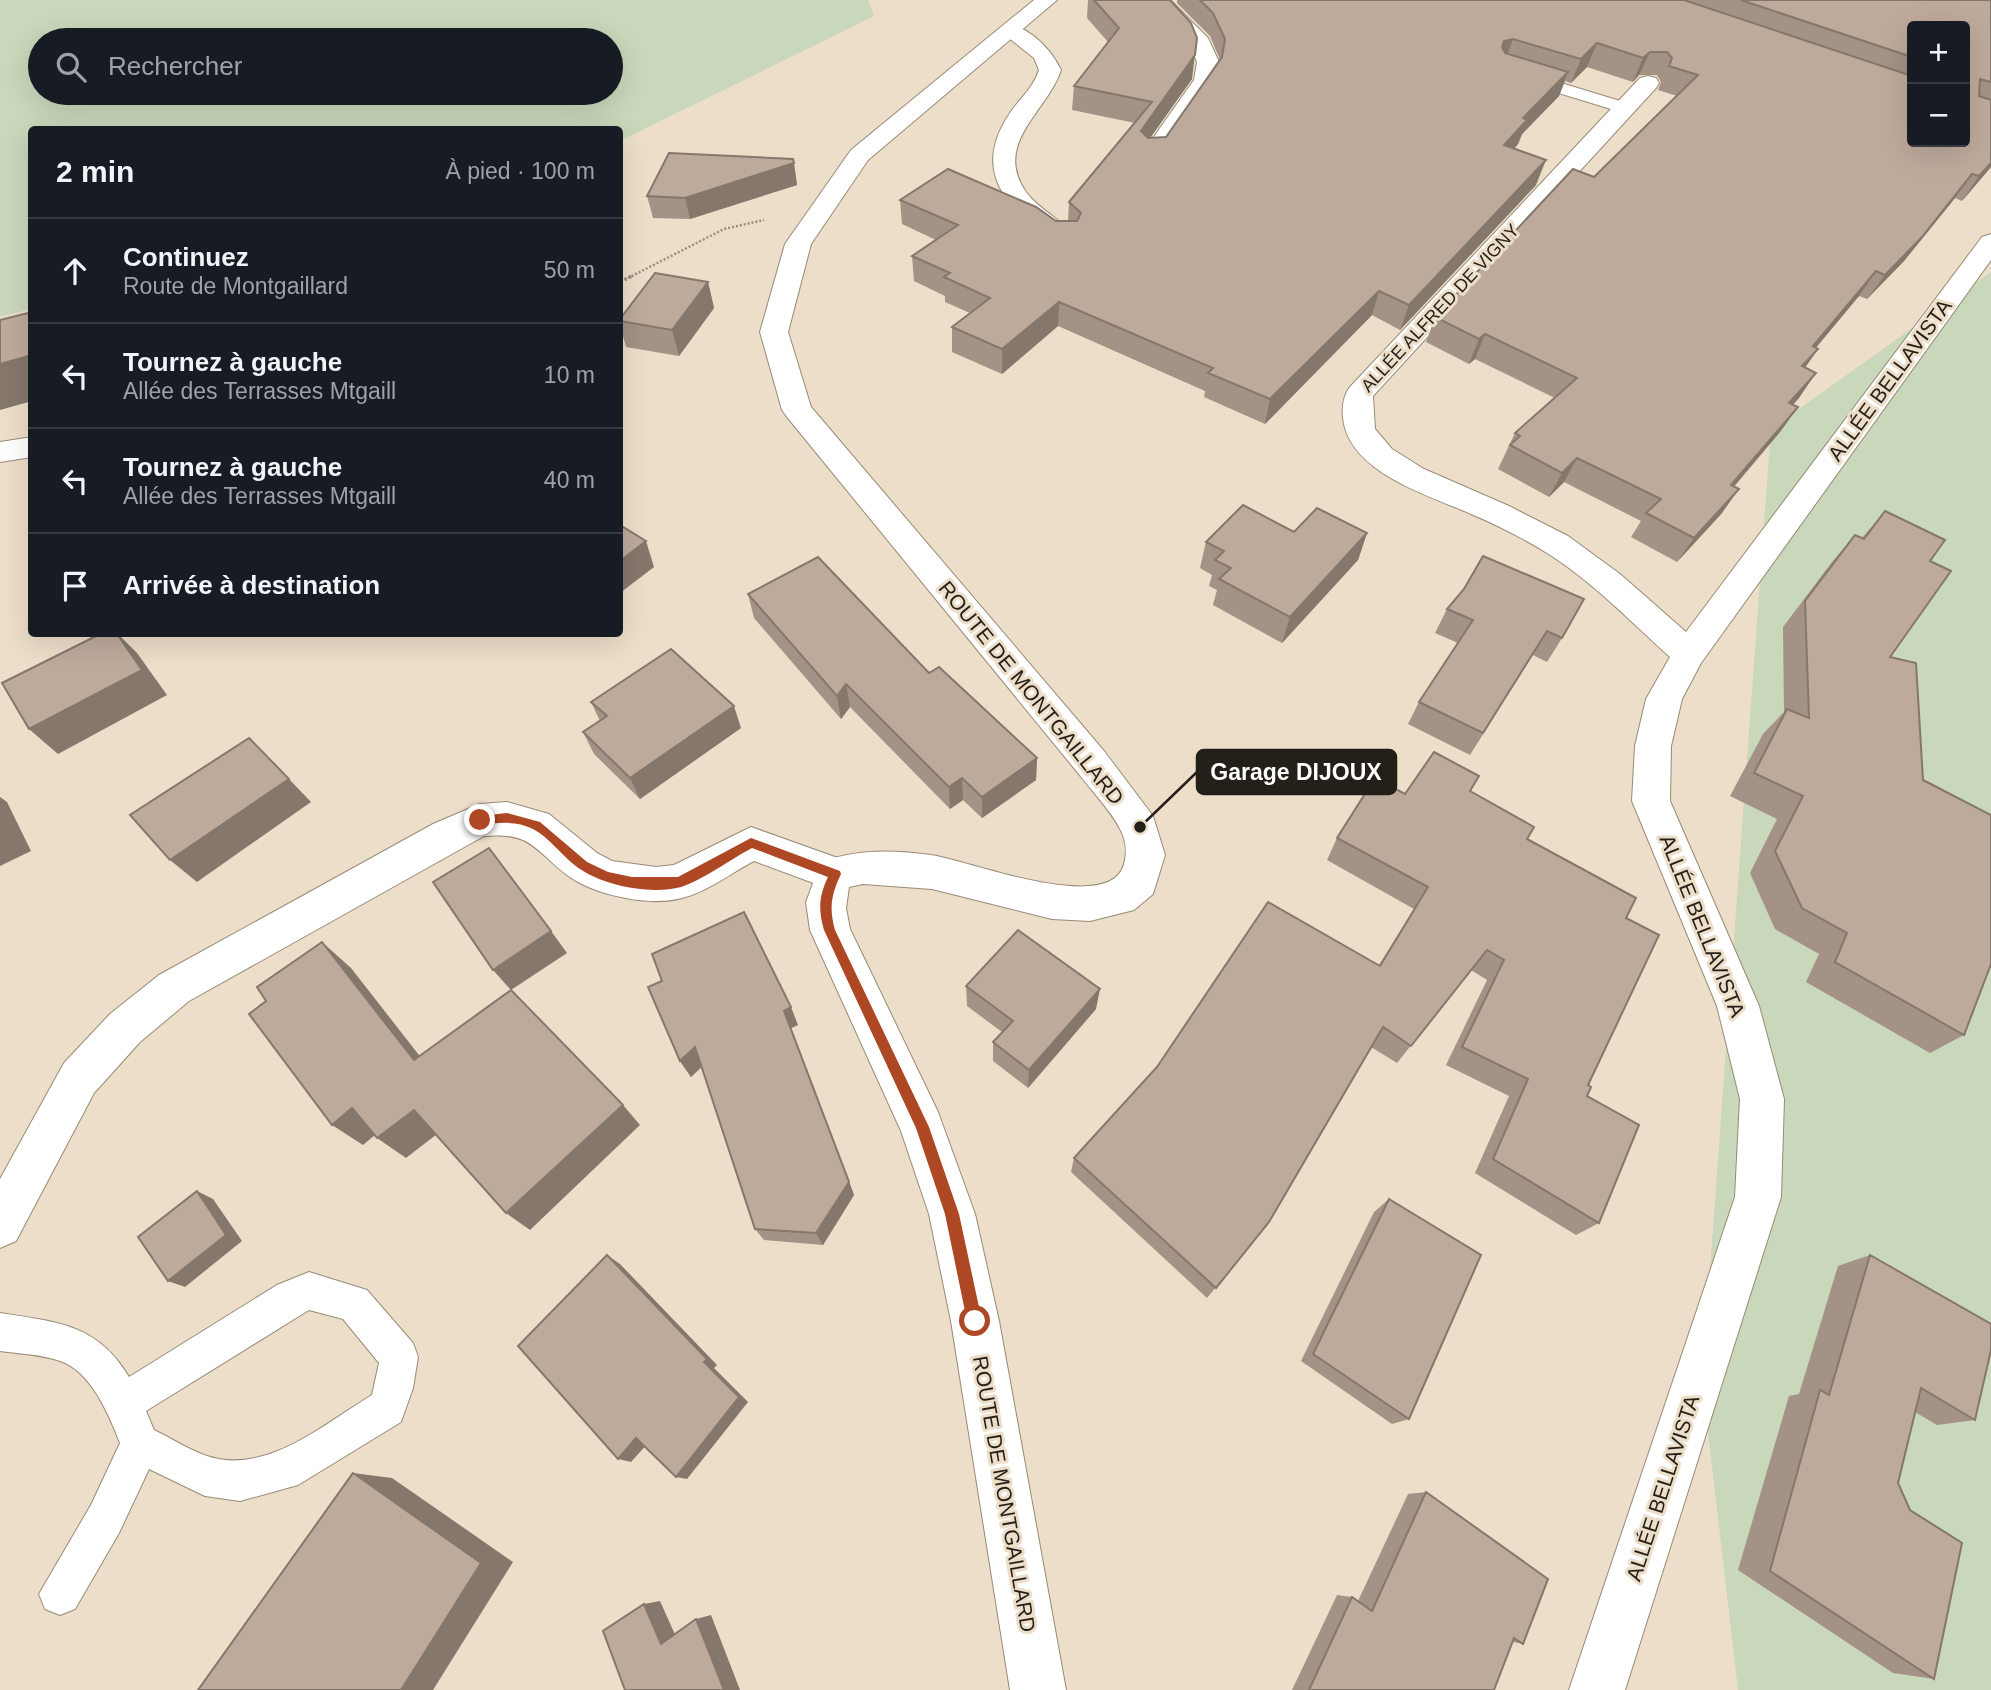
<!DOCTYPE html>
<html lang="fr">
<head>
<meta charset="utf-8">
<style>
  body { margin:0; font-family:Arial,sans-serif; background:#242831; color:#f1f3f6 }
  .controls { position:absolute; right:21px; top:21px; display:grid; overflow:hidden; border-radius:7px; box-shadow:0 7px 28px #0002 }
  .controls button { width:63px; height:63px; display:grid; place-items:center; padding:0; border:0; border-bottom:2px solid #363941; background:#171b24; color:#f1f3f6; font:35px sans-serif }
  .stop { position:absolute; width:21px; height:21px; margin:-16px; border:5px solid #ae4724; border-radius:50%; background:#fff }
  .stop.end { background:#ae4724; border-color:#fff; box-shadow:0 2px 7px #0008 }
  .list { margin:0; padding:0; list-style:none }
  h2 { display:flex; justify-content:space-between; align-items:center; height:91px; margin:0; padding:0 28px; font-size:30px }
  h2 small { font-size:23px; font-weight:400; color:#9ea1a6 }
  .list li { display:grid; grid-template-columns:46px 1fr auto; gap:21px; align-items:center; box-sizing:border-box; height:105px; padding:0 28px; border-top:2px solid #363941 }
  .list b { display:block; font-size:26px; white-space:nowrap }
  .list p { margin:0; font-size:23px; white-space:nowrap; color:#9ea1a6 }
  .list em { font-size:23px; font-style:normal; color:#9ea1a6 }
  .icon { flex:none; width:38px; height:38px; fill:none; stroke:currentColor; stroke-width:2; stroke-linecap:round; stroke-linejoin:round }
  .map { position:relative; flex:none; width:1991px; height:1690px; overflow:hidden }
  .search { position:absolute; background:#171b24; box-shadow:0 7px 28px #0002; left:28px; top:28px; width:595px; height:77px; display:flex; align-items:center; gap:18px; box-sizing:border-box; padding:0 24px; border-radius:38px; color:#9ea1a6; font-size:26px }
  .panel { position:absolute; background:#171b24; box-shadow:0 7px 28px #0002; left:28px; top:126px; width:595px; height:511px; border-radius:7px }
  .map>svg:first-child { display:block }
  .green { fill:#c9d7ba; fill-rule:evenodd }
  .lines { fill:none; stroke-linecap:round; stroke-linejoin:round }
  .service-casing { stroke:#988a77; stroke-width:2 }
  .minor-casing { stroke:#988a77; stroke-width:2 }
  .tertiary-casing { stroke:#988a77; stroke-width:2 }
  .path-far1 { stroke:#998f7f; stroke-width:2.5; stroke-dasharray:2 2; stroke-linecap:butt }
  .path { stroke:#998f7f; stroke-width:3.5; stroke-dasharray:2.5 2.5; stroke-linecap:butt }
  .service { fill:#fff; fill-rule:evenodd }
  .minor { fill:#fff; fill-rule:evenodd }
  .tertiary { fill:#fff; fill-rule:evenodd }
  .wall { fill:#a39285; fill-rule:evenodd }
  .shaded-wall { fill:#85776c }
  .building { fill:#beaa9b; stroke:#85776c; stroke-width:2 }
  .route { fill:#ae4724 }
  .labels { text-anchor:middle; stroke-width:6; stroke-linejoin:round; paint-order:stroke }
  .far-street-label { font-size:18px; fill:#241f18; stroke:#eddec9 }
  .street-label { font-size:21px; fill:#241f18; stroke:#eddec9 }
  .leader { fill:none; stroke:#241f18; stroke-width:2.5 }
  .callout-dot { fill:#241f18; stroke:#eddec9; stroke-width:2.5 }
  .callout { fill:#241f18; stroke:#241f18; stroke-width:2.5 }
  .callout-label { font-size:23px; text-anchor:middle; font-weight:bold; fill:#fff }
</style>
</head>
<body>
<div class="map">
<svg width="1991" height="1690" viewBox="0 0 1991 1690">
  <rect width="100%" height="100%" fill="#eddec9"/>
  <!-- green -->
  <g class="green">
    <path d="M0 0H868L874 16 620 141V130H32L31 309 0 317ZM40 40H611V93H40Z"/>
    <polygon points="1991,272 1991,1690 1738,1690 1702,1380 1771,429"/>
  </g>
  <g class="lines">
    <!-- service casing -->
    <g class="service-casing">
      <g id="service">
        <polygon points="1525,72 1630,104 1633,108 1624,113 1519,81 1516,77"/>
        <path d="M309 1272 367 1290 413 1343 418 1357 413 1388 401 1422 298 1485 240 1501 205 1496 149 1469 119 1533 75 1609 60 1615 45 1609 39 1594 91 1505 120 1443C109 1415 91 1371 60 1361 41 1354 20 1354 0 1351V1313C56 1322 97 1323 129 1377L277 1285ZM309 1310 343 1319 379 1363 372 1395C325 1423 266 1476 207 1456 189 1450 171 1438 154 1430L146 1411Z"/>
      </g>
    </g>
    <!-- minor casing -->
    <g class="minor-casing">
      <g id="minor">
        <polygon points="1149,0 1170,0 1208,38 1219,62 1216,80 1161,160 1145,160 1141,155 1194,80 1197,62 1190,45"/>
        <path d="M1011 25C1033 30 1052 51 1061 70 1048 111 992 143 1026 192 1038 209 1059 217 1070 233L1066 238C1048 243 1037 231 1025 219 986 184 983 148 1015 106 1025 94 1034 85 1039 70L1034 58 1000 31 1004 27Z"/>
        <path d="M1648 76 1656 78 1659 83 1656 88 1373 396 1375 429 1392 449 1424 469 1509 506 1568 536 1620 574 1686 632 1982 237 1991 234V260L1701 663 1682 699 1671 746 1670 801 1759 1006 1784 1099 1781 1197 1625 1690H1569L1735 1197 1740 1099 1717 1006 1632 801 1635 746 1646 699 1670 657C1630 621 1593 582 1547 553 1523 538 1497 525 1471 514 1429 495 1349 473 1343 418 1342 408 1343 397 1349 388L1640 78Z"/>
        <polygon points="32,437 32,457 0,462 0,442"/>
        <path d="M507 802 549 814 597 853 612 861 656 867 674 865 751 827 849 862 855 874 849 886 835 891 754 861C731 873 707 892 682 898 650 907 593 895 567 875 533 849 532 832 484 836L189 1001 140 1042 94 1093 16 1241 0 1248V1179L64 1063 110 1014 159 975 433 824 480 804Z"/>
      </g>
    </g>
    <!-- tertiary casing -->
    <g class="tertiary-casing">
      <path id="tertiary" d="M1034 0H1057L868 160 811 244 788 332 811 407 1104 751 1153 816 1165 855 1153 894 1134 910 1090 921 1052 919 932 889 863 884 849 887 846 908 850 929 938 1112 975 1214 999 1321 1066 1690H1010L951 1321 929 1214 901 1131 810 930 806 902 821 862C859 849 892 850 931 855 968 860 1110 917 1124 864 1127 854 1126 842 1122 833 1114 814 1091 790 1078 773L787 417 782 410 760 332 785 244 851 150Z"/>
    </g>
    <!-- path-far1 -->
    <polyline class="path-far1" points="628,278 724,229 764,220"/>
    <!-- path -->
    <polyline class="path" points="620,282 632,276"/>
    <!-- service -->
    <use href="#service" class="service"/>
    <!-- minor -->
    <use href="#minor" class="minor"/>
    <!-- tertiary -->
    <use href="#tertiary" class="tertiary"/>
  </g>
  <!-- wall -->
  <g class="wall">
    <path d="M1088 0H1170L1192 79 1150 138 1166 137 1220 60 1210 36 1177 3V0H1991V167L1962 201 1955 198 1904 261 1867 299 1859 296 1816 348 1818 349 1805 368 1799 398 1792 405 1798 407 1780 432 1734 487 1722 513 1677 562 1631 537 1641 521 1564 482 1549 497 1498 469 1515 433 1555 398 1475 359 1469 364 1426 342 1435 317 1594 177 1677 96 1658 90 1661 82 1657 75H1639L1633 82 1587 67 1571 83 1565 81 1559 96 1522 134 1518 144 1514 149 1536 185 1400 330 1372 315 1265 424 1204 397 1205 391 1058 326 1002 374 952 352V327L970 313 945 302V296L914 281 912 256 936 240 902 224 900 200 1056 221H1068L1069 202 1135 123 1072 110 1074 86 1108 42 1087 18ZM1912 26 1965 142H1912Z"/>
    <polygon points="793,159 797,185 690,219 653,218 647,196"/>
    <polygon points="708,282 714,308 679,356 626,347 620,325 620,319"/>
    <polygon points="1885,511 1930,561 1890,657 1923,780 1964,1035 1930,1053 1806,982 1819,954 1775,929 1750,873 1777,819 1730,796 1763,734 1784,712 1783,627 1832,562 1855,535 1862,538"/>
    <polygon points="1294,532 1367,533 1358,560 1282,643 1213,605 1217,590 1209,586 1212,575 1200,568 1206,542"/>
    <polygon points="1464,589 1562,638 1547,662 1533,655 1470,755 1408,724 1419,702 1458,643 1435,633 1447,609"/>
    <polygon points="748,594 929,673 1037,758 1036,780 982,818 963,800 950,809 850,707 841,719 754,618"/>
    <polygon points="591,702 741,728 640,799 594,754 583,732 600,721"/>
    <polygon points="1479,776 1470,791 1527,839 1626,918 1587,1096 1599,1223 1576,1235 1475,1173 1509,1096 1446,1065 1487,980 1471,970 1397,1063 1371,1047 1269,1222 1207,1298 1071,1172 1074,1158 1379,965 1414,909 1327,860 1337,838 1405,794"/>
    <polygon points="966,986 1096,1009 1028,1088 993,1061 993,1042 1002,1032 967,1006"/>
    <polygon points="798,1025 791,1028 854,1195 823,1245 764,1240 755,1229 702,1067 691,1077 680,1061"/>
    <polygon points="1389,1199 1409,1419 1392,1424 1301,1361 1374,1212"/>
    <polygon points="1870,1255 1975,1420 1937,1425 1915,1412 1898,1483 1934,1679 1893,1673 1738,1570 1789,1396 1799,1394 1838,1266"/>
    <polygon points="1426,1492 1523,1644 1513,1642 1494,1690 1292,1690 1337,1595 1352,1597 1358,1601 1408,1494"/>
  </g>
  <!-- shaded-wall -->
  <g class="shaded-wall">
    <polygon points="1197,38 1192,79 1138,155 1141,131"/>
    <polygon points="1513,39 1505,62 1496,65 1504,41"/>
    <polygon points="1597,43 1587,67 1571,83 1581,59"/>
    <polygon points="1650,52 1639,75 1633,82 1643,58"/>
    <polygon points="1568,72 1559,96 1522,134 1518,144 1495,170 1504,145 1523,118"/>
    <polygon points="1546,160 1536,185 1400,330 1409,305"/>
    <polygon points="794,163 797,185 690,219 685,198"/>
    <polygon points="1991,163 1991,167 1962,201 1979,176"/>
    <polygon points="1972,174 1955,198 1904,261 1867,299 1885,275"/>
    <polygon points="1876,271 1859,296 1796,371 1813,346"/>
    <polygon points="708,282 714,308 679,356 672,330"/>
    <polygon points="1379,291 1372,315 1265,424 1270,399"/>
    <polygon points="1059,302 1058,326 1002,374 1002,349"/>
    <polygon points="1485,334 1475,359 1469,364 1479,339"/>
    <polygon points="1818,349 1801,373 1802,366"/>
    <polygon points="32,355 32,401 0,410 0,364"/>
    <polygon points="1816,373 1799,398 1772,428 1789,403"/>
    <polygon points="1798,407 1780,432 1714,509 1731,485"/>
    <polygon points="1577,458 1564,482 1549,497 1562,473"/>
    <polygon points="1739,489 1722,513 1677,562 1694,538"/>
    <polygon points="1367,533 1358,560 1282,643 1290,617"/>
    <polygon points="646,541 654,567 620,593 620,561"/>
    <polygon points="117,634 118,634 137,653 167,695 58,754 29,729"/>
    <polygon points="846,684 850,707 841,719 837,696"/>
    <polygon points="734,706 741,728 640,799 630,778"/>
    <polygon points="1037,758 1036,780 982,818 982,797"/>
    <polygon points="962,778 963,800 950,809 949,787"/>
    <polygon points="289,779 311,802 197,882 170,860"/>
    <polygon points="0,797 7,802 31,851 0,866"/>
    <polygon points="551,931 567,953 511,990 493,970"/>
    <polygon points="322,942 351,968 440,1082 414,1060"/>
    <polygon points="1100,989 1096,1009 1028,1088 1029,1070"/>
    <polygon points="791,1007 798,1025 791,1028 854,1195 823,1245 816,1233 784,1011"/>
    <polygon points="695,1047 705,1063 691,1077 680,1061"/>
    <polygon points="623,1105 640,1125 530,1230 506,1213"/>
    <polygon points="352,1108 382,1129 363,1145 332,1125"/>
    <polygon points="414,1110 441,1131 406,1158 377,1138"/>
    <polygon points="197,1191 213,1199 242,1241 185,1287 168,1281"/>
    <polygon points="607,1255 620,1264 717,1365 714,1368 748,1402 687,1479 676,1477 704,1362"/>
    <polygon points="636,1438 649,1442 631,1462 618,1459"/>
    <polygon points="353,1473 392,1478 513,1562 433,1690 401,1690"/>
    <polygon points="660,1601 677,1639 661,1644 644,1604"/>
    <polygon points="711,1615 740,1690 724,1690 696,1619"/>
  </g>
  <!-- building -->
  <g class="building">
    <polygon points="1094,0 1170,0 1191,23 1197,38 1195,55 1141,131 1148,138 1166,137 1222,57 1225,39 1213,13 1200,0 1684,0 1912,76 1912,142 1965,142 1965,26 1912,26 1912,57 1741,0 1991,0 1991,82 1980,79 1979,96 1991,100 1991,163 1979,176 1972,174 1922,237 1885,275 1876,271 1813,346 1818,349 1802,366 1816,373 1789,403 1798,407 1731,485 1739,489 1694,538 1646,513 1661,499 1577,458 1562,473 1510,445 1520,436 1515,433 1577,378 1485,334 1479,339 1435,317 1573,169 1594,177 1698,75 1669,66 1672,58 1667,52 1650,52 1643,58 1597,43 1581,59 1513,39 1504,41 1502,47 1505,53 1568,72 1523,118 1527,120 1504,145 1546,160 1409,305 1379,291 1270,399 1208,373 1213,368 1059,302 1002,349 952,327 990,298 944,277 950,273 912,256 958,225 900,200 948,169 1036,207 1056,221 1077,221 1081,213 1069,202 1152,102 1074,86 1119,28"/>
    <polygon points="669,153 793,159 794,163 685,198 647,196"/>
    <polygon points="655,273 708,282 672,330 620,321 620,319"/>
    <polygon points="32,312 32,355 0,364 0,320"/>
    <polygon points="1243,505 1294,532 1317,508 1367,533 1290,617 1219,579 1231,568 1215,560 1224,551 1206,542"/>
    <polygon points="1885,511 1945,540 1930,561 1951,571 1890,657 1916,663 1923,780 1991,815 1991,964 1964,1035 1835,962 1847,933 1802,908 1775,851 1803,796 1754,773 1787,709 1809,718 1805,601 1855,535 1864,539"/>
    <polygon points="620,525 646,541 620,561"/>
    <polygon points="1483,556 1584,599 1562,638 1547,631 1483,733 1419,702 1473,620 1447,609 1464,589"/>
    <polygon points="818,557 929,673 939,667 1037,758 982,797 962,778 949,787 846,684 837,696 748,594"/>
    <polygon points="100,634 117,634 142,670 29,729 2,683"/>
    <polygon points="671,649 734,706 630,778 583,732 607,716 591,702"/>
    <polygon points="249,738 289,779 170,860 130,815"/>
    <polygon points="1434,752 1479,776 1470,791 1534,827 1527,839 1636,898 1626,918 1659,935 1588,1085 1591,1087 1587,1096 1639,1125 1599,1223 1493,1159 1528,1079 1462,1047 1504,960 1487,950 1411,1046 1383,1027 1269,1222 1216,1288 1074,1158 1157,1067 1268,902 1380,966 1428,887 1337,838 1375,778 1405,794"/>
    <polygon points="489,848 551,931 493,970 433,882"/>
    <polygon points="744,912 791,1007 784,1011 849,1182 816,1233 755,1229 695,1047 680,1061 648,987 662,981 652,954"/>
    <polygon points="1018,930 1100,989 1029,1070 993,1042 1013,1021 966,986"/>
    <polygon points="322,942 414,1060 511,990 623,1105 506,1213 414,1110 377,1138 352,1108 332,1125 249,1014 266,1001 257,987"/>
    <polygon points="197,1191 226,1235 168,1281 138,1237"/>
    <polygon points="1389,1199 1481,1255 1409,1419 1313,1354"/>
    <polygon points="607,1255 707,1359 704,1362 739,1397 676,1477 636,1438 618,1459 518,1346"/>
    <polygon points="1870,1255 1991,1324 1991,1350 1975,1420 1921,1388 1898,1483 1910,1510 1962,1543 1934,1679 1770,1571 1820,1390 1829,1395"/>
    <polygon points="353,1473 481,1563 401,1690 198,1690"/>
    <polygon points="1426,1492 1548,1579 1523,1644 1514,1638 1494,1690 1309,1690 1352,1597 1372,1611"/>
    <polygon points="644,1604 661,1644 696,1619 724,1690 625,1690 603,1631"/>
  </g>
  <!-- route -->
  <path class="route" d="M507 813 540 822 587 862 608 872 632 877H678L751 838 840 871 841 874C831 895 829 908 835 930L929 1127 959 1214 982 1321 980 1326 975 1328 969 1326 967 1321 945 1214 916 1128 824 930C818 909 819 896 828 877L752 848C731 859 703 880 681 887 651 895 603 886 577 867 562 856 549 837 533 829 516 820 497 823 480 825L474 820 480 816Z"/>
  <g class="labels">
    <!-- far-street labels -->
    <g class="far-street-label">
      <text transform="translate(1440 308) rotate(-47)" y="6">ALLÉE ALFRED DE VIGNY</text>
    </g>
    <!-- street labels -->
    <g class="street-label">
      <text transform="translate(1890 380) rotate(-54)" y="7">ALLÉE BELLAVISTA</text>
      <text transform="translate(1031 693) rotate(51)" y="7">ROUTE DE MONTGAILLARD</text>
      <text transform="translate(1702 926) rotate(68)" y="7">ALLÉE BELLAVISTA</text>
      <text transform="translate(1663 1488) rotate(-72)" y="7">ALLÉE BELLAVISTA</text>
      <text transform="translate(1004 1494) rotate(80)" y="7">ROUTE DE MONTGAILLARD</text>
    </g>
  </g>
  <!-- callouts -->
  <path class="leader" d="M1140 827L1197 772"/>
  <circle class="callout-dot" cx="1140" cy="827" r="7"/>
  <rect class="callout" x="1197" y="750" width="199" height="44" rx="7"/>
  <g class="callout-label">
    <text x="1296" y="780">Garage DIJOUX</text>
  </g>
</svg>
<div class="controls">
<button>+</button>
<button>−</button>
</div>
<div class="stop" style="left:975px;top:1321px"></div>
<div class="stop end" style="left:480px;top:820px"></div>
<div class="search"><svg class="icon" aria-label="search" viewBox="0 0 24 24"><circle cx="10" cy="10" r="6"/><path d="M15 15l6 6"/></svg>Rechercher</div>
<section class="panel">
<h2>2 min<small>À pied · 100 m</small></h2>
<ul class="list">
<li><svg class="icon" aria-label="ahead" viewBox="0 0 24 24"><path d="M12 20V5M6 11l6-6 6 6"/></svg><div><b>Continuez</b><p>Route de Montgaillard</p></div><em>50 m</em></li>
<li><svg class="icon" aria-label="left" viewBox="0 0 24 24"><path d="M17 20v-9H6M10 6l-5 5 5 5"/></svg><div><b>Tournez à gauche</b><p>Allée des Terrasses Mtgaill</p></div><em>10 m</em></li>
<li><svg class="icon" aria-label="left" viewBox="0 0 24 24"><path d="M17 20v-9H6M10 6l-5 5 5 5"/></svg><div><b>Tournez à gauche</b><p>Allée des Terrasses Mtgaill</p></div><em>40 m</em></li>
<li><svg class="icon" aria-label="arrive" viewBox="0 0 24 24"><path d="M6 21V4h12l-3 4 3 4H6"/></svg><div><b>Arrivée à destination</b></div></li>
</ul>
</section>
</div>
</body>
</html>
